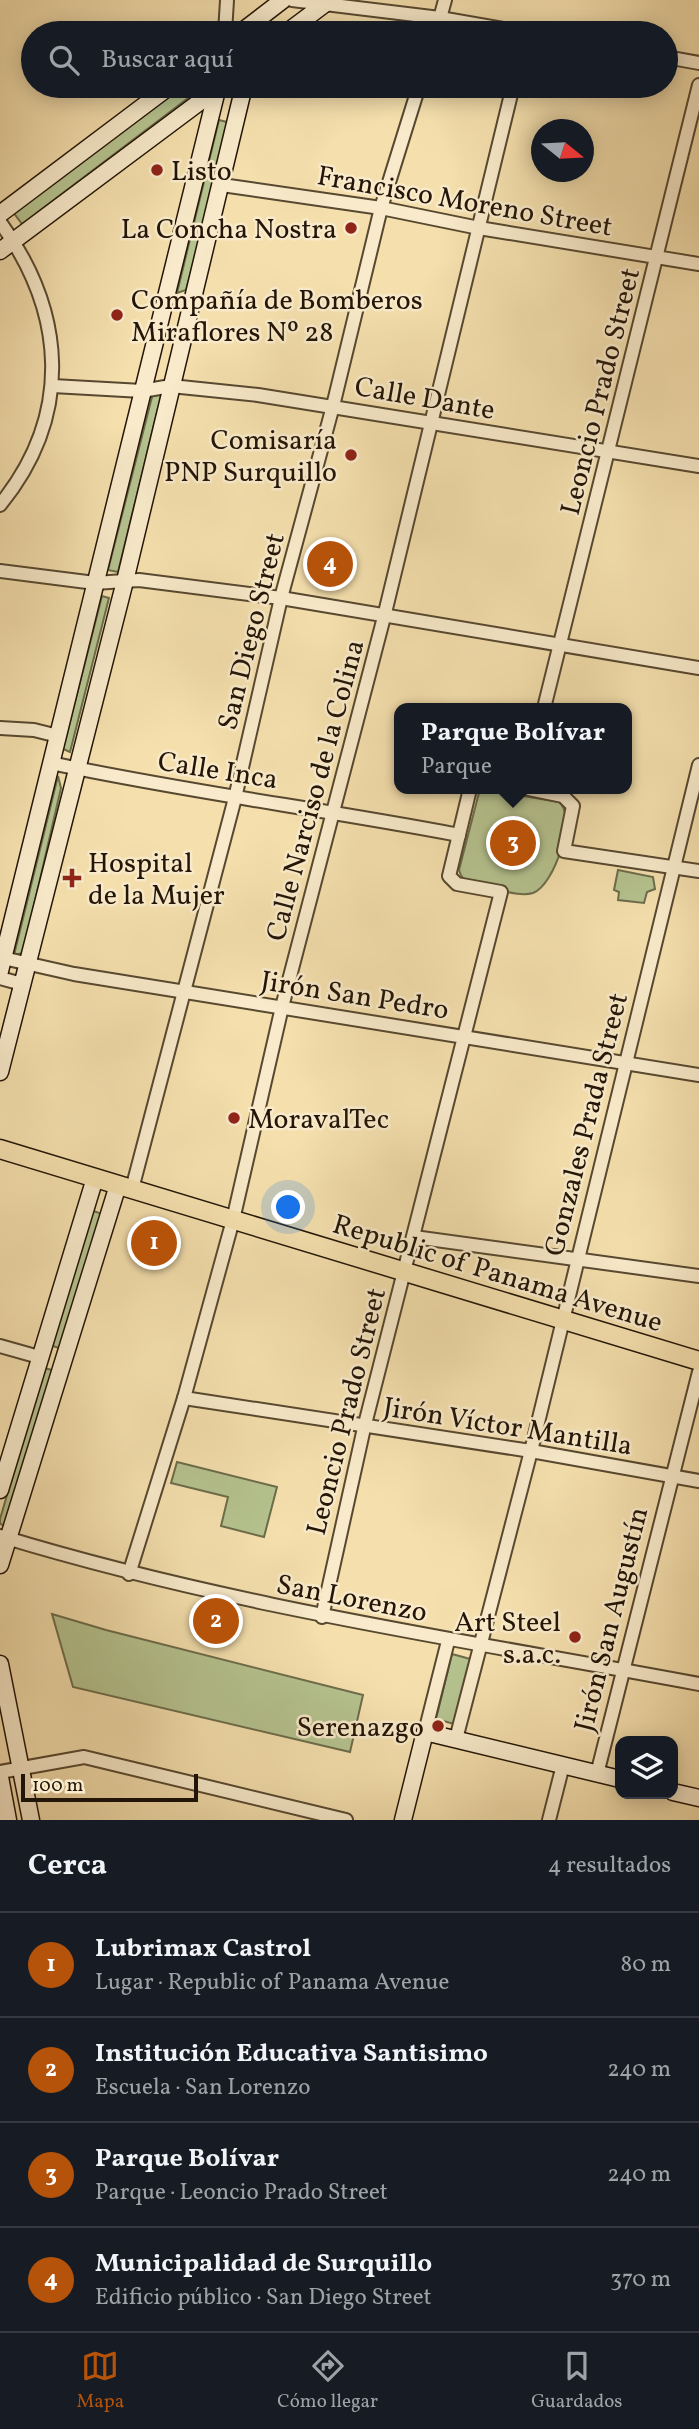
<!DOCTYPE html>
<html lang="es">
<head>
<meta charset="utf-8">
<style>
  body { margin:0; font-family:Vollkorn,serif; background:#20242c; color:#f1f3f6 }
  .controls { position:absolute; right:21px; bottom:21px; display:grid; overflow:hidden; border-radius:14px; box-shadow:0 4px 18px #0003 }
  .controls button { width:63px; height:63px; display:grid; place-items:center; padding:0; border:0; border-bottom:2px solid #363941; background:#171b24; color:#f1f3f6; font:35px sans-serif }
  .compass { position:absolute; left:531px; top:119px; width:63px; height:63px; border-radius:50%; background:#171b24; box-shadow:0 4px 18px #0003; rotate:108deg }
  .scale { position:absolute; left:21px; bottom:18px; width:177px; box-sizing:border-box; padding-left:7px; border:4px solid #231507; border-top:0; font-size:19px; line-height:24px; white-space:nowrap; color:#231507; -webkit-text-stroke:5px #f8eaca; paint-order:stroke }
  .you { position:absolute; left:289px; top:1208px; width:24px; height:24px; margin:-18px; border:5px solid #fff; border-radius:50%; background:#1a73e8; box-shadow:0 0 0 10px #1a73e833 }
  .badge { display:grid; place-items:center; width:46px; height:46px; border-radius:50%; background:#b45309; color:#fff; font-size:23px; font-weight:700 }
  .pin { position:absolute; translate:-50% -50%; border:4px solid #fff; box-shadow:0 2px 7px #0006 }
  .popup { position:absolute; left:394px; top:703px; width:238px; height:91px; box-sizing:border-box; display:grid; place-content:center; border-radius:14px; background:#171b24; filter:drop-shadow(0 2px 5px #0005); font-size:23px; white-space:nowrap; color:#9ea1a6 }
  .popup b { font-size:26px; color:#f1f3f6 }
  .popup::after { content:''; position:absolute; left:50%; top:100%; margin-left:-14px; border:14px solid transparent; border-top-color:#171b24 }
  .list { margin:0; padding:0; list-style:none }
  h2 { display:flex; justify-content:space-between; align-items:center; height:91px; margin:0; padding:0 28px; font-size:30px }
  h2 small { font-size:23px; font-weight:400; color:#9ea1a6 }
  .list li { display:grid; grid-template-columns:46px 1fr auto; gap:21px; align-items:center; box-sizing:border-box; height:105px; padding:0 28px; border-top:2px solid #363941 }
  .list b { display:block; font-size:26px; white-space:nowrap }
  .list p { margin:0; font-size:23px; white-space:nowrap; color:#9ea1a6 }
  .list em { font-size:23px; font-style:normal; color:#9ea1a6 }
  .icon { flex:none; width:38px; height:38px; fill:none; stroke:currentColor; stroke-width:2; stroke-linecap:round; stroke-linejoin:round }
  .map { position:relative; flex:none; width:699px; height:1820px; overflow:hidden }
  .search { position:absolute; background:#171b24; box-shadow:0 4px 18px #0003; left:21px; right:21px; top:21px; height:77px; display:flex; align-items:center; gap:18px; box-sizing:border-box; padding:0 24px; border-radius:38px; color:#9ea1a6; font-size:26px }
  .sheet { height:511px; background:#171b24 }
  nav { display:flex; justify-content:space-around; align-items:center; box-sizing:border-box; height:98px; border-top:2px solid #363941; background:#171b24; font-size:19px; color:#9ea1a6 }
  nav a { display:grid; justify-items:center; gap:4px }
  nav .on { color:#b45309 }
  .map>svg:first-child { display:block }
  .green { fill:#b5c38f; stroke:#6c6c4b; stroke-width:2 }
  .lines { fill:none; stroke-linecap:round; stroke-linejoin:round }
  .street-casing { stroke:#574830; stroke-width:16 }
  .secondary-casing { stroke:#231507; stroke-width:19 }
  .primary-casing { stroke:#231507; stroke-width:21 }
  .street { stroke:#f8eaca; stroke-width:12 }
  .secondary { stroke:#f8eaca; stroke-width:16 }
  .primary { stroke:#f4dfad; stroke-width:18 }
  .poi-dot { fill:#8f2418; stroke:#f8eaca; stroke-width:2.5 }
  .labels { text-anchor:middle; stroke-width:5; stroke-linejoin:round; paint-order:stroke }
  .poi-label { font-size:28px; fill:#231507; stroke:#f8eaca; text-anchor:start }
  .street-label { font-size:28px; fill:#231507; stroke:#f8eaca }
</style>
</head>
<body>
<div class="map">
<svg width="699" height="1820" viewBox="0 0 699 1820">
  <rect width="100%" height="100%" fill="#f4dfad"/>
  <filter id="stains"><feTurbulence type="fractalNoise" baseFrequency=".00286" numOctaves="4"/><feColorMatrix values="0 0 0 0 .2 0 0 0 0 .09 0 0 0 0 .02 0 0 0 .5 -.17"/></filter>
  <radialGradient id="worn" r=".72"><stop offset=".6" stop-color="#630" stop-opacity="0"/><stop offset="1" stop-color="#630" stop-opacity=".3"/></radialGradient>
  <!-- green -->
  <g class="green">
    <polygon points="180,86 204,86 22,224 13,212"/>
    <polygon points="219,120 231,123 186,290 177,293"/>
    <polygon points="162,392 118,572 108,570 153,393"/>
    <polygon points="102,596 109,598 70,752 63,749"/>
    <polygon points="58,776 61,788 23,953 14,955"/>
    <path d="M480 789 559 802C577 815 555 885 533 893 520 897 502 890 489 888 475 885 463 885 459 870Z"/>
    <polygon points="618,870 653,877 655,889 647,892 644,903 618,900 619,892 614,890"/>
    <polygon points="91,1210 102,1214 62,1349 50,1345"/>
    <polygon points="44,1368 56,1371 9,1527 0,1524 0,1519"/>
    <polygon points="177,1462 277,1487 264,1537 221,1526 228,1497 171,1483"/>
    <polygon points="52,1614 106,1630 363,1695 350,1752 73,1687"/>
    <polygon points="452,1654 474,1660 458,1725 436,1719"/>
  </g>
  <g class="lines">
    <!-- street casing -->
    <g class="street-casing">
      <g id="street">
        <polyline points="292,0 440,18 527,33"/>
        <polyline points="225,33 227,0"/>
        <polyline points="436,33 445,0"/>
        <polyline points="666,57 699,63"/>
        <polyline points="222,185 381,208 479,228 699,264"/>
        <path d="M0 222C66 313 73 415 0 505"/>
        <polyline points="53,386 142,391 171,386 258,395 699,466"/>
        <polyline points="0,571 95,583 139,580 281,598 699,668"/>
        <polyline points="544,708 699,85"/>
        <polyline points="0,728 34,730 58,736"/>
        <path d="M51 763C186 792 323 809 459 835"/>
        <polyline points="529,789 563,796 573,806 564,851 699,871"/>
        <polyline points="3,958 74,974 699,1075"/>
        <polyline points="0,978 22,984"/>
        <polyline points="132,1189 235,798 281,598 333,406 381,208 419,86"/>
        <polyline points="414,1237 699,1276"/>
        <polyline points="0,1346 39,1357"/>
        <polyline points="184,1398 531,1451 699,1481"/>
        <path d="M0 1536C229 1606 464 1640 699 1684"/>
        <polyline points="129,1574 184,1398 233,1220 282,1007 384,617 513,86"/>
        <polyline points="322,1617 364,1428 501,892 457,884 449,876 470,789"/>
        <polyline points="425,1732 448,1641"/>
        <polyline points="456,1739 531,1451 699,765"/>
        <polyline points="0,1772 84,1757 346,1820"/>
        <polyline points="597,1774 699,1372"/>
        <polyline points="549,1820 563,1765"/>
      </g>
    </g>
    <!-- secondary casing -->
    <g class="secondary-casing">
      <g id="secondary">
        <polyline points="240,33 283,0"/>
        <polyline points="286,33 330,0"/>
        <polyline points="0,214 170,86"/>
        <polyline points="0,251 221,86"/>
        <polyline points="0,971 218,86"/>
        <polyline points="0,1072 125,581 244,86"/>
        <polyline points="0,1490 95,1178"/>
        <polyline points="0,1565 118,1185"/>
        <polyline points="0,1664 31,1820"/>
        <polyline points="0,1777 8,1820"/>
        <polyline points="673,1792 699,1798"/>
        <polyline points="403,1820 425,1732 620,1779"/>
      </g>
    </g>
    <!-- primary casing -->
    <g class="primary-casing">
      <polyline id="primary" points="0,1149 699,1361"/>
    </g>
    <!-- street -->
    <use href="#street" class="street"/>
    <!-- secondary -->
    <use href="#secondary" class="secondary"/>
    <!-- primary -->
    <use href="#primary" class="primary"/>
  </g>
  <!-- markers -->
  <g class="poi-dot">
    <circle cx="157" cy="170" r="7"/>
    <circle cx="351" cy="228" r="7"/>
    <circle cx="117" cy="315" r="7"/>
    <circle cx="351" cy="455" r="7"/>
    <path d="M68.5 867.5h7v7h7v7h-7v7h-7v-7h-7v-7h7z"/>
    <circle cx="234" cy="1118" r="7"/>
    <circle cx="575" cy="1637" r="7"/>
    <circle cx="438" cy="1726" r="7"/>
  </g>
  <g class="labels">
    <!-- poi labels -->
    <g class="poi-label">
      <text x="171" y="180">Listo</text>
      <text x="337" y="238" text-anchor="end">La Concha Nostra</text>
      <text x="131" y="309">Compañía de Bomberos<tspan x="131" dy="32">Miraflores Nº 28</tspan></text>
      <text x="337" y="449" text-anchor="end">Comisaría<tspan x="337" dy="32">PNP Surquillo</tspan></text>
      <text x="88" y="872">Hospital<tspan x="88" dy="32">de la Mujer</tspan></text>
      <text x="248" y="1128">MoravalTec</text>
      <text x="561" y="1631" text-anchor="end">Art Steel<tspan x="561" dy="32">s.a.c.</tspan></text>
      <text x="424" y="1736" text-anchor="end">Serenazgo</text>
    </g>
    <!-- street labels -->
    <g class="street-label">
      <text transform="translate(465 200) rotate(10)" y="10">Francisco Moreno Street</text>
      <text transform="translate(599 391) rotate(-76)" y="10">Leoncio Prado Street</text>
      <text transform="translate(425 397) rotate(10)" y="10">Calle Dante</text>
      <text transform="translate(250 631) rotate(-76)" y="10">San Diego Street</text>
      <text transform="translate(218 769) rotate(9)" y="10">Calle Inca</text>
      <text transform="translate(314 790) rotate(-75)" y="10">Calle Narciso de la Colina</text>
      <text transform="translate(355 994) rotate(9)" y="10">Jirón San Pedro</text>
      <text transform="translate(585 1124) rotate(-76)" y="10">Gonzales Prada Street</text>
      <text transform="translate(498 1272) rotate(17)" y="10">Republic of Panama Avenue</text>
      <text transform="translate(345 1411) rotate(-76)" y="10">Leoncio Prado Street</text>
      <text transform="translate(508 1425) rotate(9)" y="10">Jirón Víctor Mantilla</text>
      <text transform="translate(352 1597) rotate(11)" y="10">San Lorenzo</text>
      <text transform="translate(610 1619) rotate(-76)" y="10">Jirón San Augustín</text>
    </g>
  </g>
  <rect width="100%" height="100%" filter="url(#stains)"/>
  <rect width="100%" height="100%" fill="url(#worn)"/>
</svg>
<div class="controls">
<button><svg class="icon" aria-label="layers" viewBox="0 0 24 24"><path d="M12 4l9 5-9 5-9-5zM3 14l9 5 9-5"/></svg></button>
</div>
<svg class="compass" viewBox="-18 -18 36 36"><path d="M0-13l5 13h-10z" fill="#e53935"/><path d="M0 13l5-13h-10z" fill="#9ea1a6"/></svg>
<div class="scale">100 m</div>
<div class="you"></div>
<div class="pin badge" style="left:154px;top:1243px">1</div>
<div class="pin badge" style="left:216px;top:1621px">2</div>
<div class="pin badge" style="left:513px;top:843px">3</div>
<div class="popup"><b>Parque Bolívar</b>Parque</div>
<div class="pin badge" style="left:330px;top:564px">4</div>
<div class="search"><svg class="icon" aria-label="search" viewBox="0 0 24 24"><circle cx="10" cy="10" r="6"/><path d="M15 15l6 6"/></svg>Buscar aquí</div>
</div>
<section class="sheet">
<h2>Cerca<small>4 resultados</small></h2>
<ul class="list">
<li><span class="badge">1</span><div><b>Lubrimax Castrol</b><p>Lugar · Republic of Panama Avenue</p></div><em>80 m</em></li>
<li><span class="badge">2</span><div><b>Institución Educativa Santisimo</b><p>Escuela · San Lorenzo</p></div><em>240 m</em></li>
<li><span class="badge">3</span><div><b>Parque Bolívar</b><p>Parque · Leoncio Prado Street</p></div><em>240 m</em></li>
<li><span class="badge">4</span><div><b>Municipalidad de Surquillo</b><p>Edificio público · San Diego Street</p></div><em>370 m</em></li>
</ul>
</section>
<nav>
<a class="on"><svg class="icon" aria-label="map" viewBox="0 0 24 24"><path d="M3 6l6-2 6 2 6-2v14l-6 2-6-2-6 2zM9 4v14M15 6v14"/></svg>Mapa</a>
<a><svg class="icon" aria-label="directions" viewBox="0 0 24 24"><path d="M12 3l9 9-9 9-9-9zM9 14v-3h6M13 9l2 2-2 2"/></svg>Cómo llegar</a>
<a><svg class="icon" aria-label="saved" viewBox="0 0 24 24"><path d="M7 4h10v16l-5-4-5 4z"/></svg>Guardados</a>
</nav>
</body>
</html>
